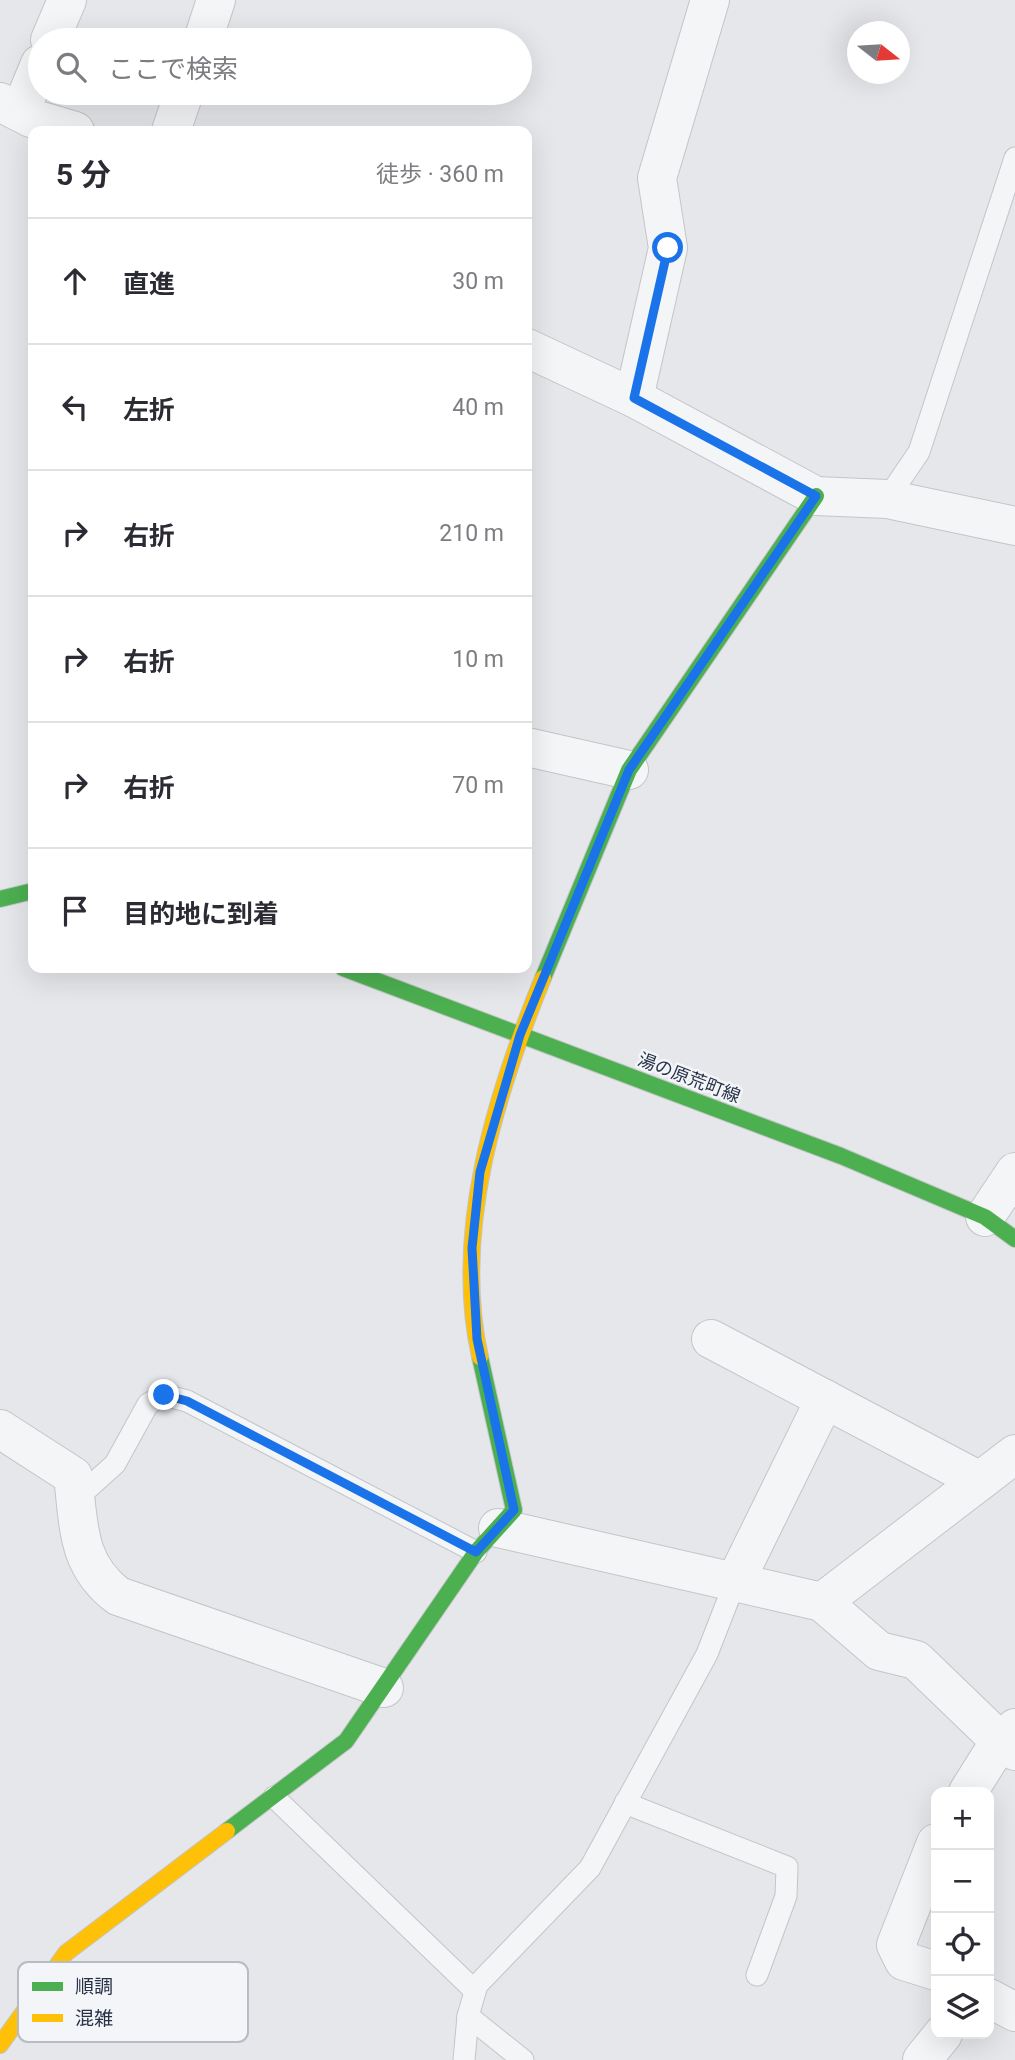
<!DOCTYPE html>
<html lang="ja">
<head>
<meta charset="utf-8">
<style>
  body { margin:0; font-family:Roboto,"Noto Sans JP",sans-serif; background:#f2f2f3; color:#2b2b33 }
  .controls { position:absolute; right:21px; bottom:21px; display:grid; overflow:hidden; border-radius:14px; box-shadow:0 7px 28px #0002 }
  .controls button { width:63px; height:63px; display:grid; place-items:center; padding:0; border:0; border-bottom:2px solid #e1e1e2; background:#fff; color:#2b2b33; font:35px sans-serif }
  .compass { position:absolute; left:847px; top:21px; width:63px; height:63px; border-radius:50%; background:#fff; box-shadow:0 7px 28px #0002; rotate:107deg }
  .stop { position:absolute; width:21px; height:21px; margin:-16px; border:5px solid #1a73e8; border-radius:50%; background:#fff }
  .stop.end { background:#1a73e8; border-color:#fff; box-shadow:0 2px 7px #0008 }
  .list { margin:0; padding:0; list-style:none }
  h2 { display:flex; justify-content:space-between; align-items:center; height:91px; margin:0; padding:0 28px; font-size:30px }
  h2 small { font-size:23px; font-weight:400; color:#7c7c81 }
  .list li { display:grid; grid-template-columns:46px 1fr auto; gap:21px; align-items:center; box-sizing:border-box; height:126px; padding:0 28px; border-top:2px solid #e1e1e2 }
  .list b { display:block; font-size:26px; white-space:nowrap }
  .list em { font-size:23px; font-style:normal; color:#7c7c81 }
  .icon { flex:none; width:38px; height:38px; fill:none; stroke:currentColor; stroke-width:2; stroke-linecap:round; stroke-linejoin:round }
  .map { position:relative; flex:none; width:1015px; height:2060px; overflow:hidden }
  .search { position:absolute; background:#fff; box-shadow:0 7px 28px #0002; left:28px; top:28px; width:504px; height:77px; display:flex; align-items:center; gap:18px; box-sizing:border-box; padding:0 24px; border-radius:38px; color:#7c7c81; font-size:26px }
  .panel { position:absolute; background:#fff; box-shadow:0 7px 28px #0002; left:28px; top:126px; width:504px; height:847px; border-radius:14px }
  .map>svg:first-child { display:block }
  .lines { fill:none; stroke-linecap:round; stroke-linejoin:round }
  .lane-casing { stroke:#c3c5c8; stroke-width:23 }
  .street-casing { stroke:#c3c5c8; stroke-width:40 }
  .fast-casing { stroke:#c3c5c8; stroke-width:18 }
  .slow-casing { stroke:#c3c5c8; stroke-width:18 }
  .lane { stroke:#f4f5f7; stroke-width:21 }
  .street { stroke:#f4f5f7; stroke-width:38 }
  .fast { stroke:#4caf50; stroke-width:16 }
  .slow { stroke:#ffc107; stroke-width:16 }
  .route { stroke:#1a73e8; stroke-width:9 }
  .labels { text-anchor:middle; stroke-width:5; stroke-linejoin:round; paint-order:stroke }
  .street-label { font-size:18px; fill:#283347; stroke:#f3f5f9 }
  .key { fill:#f3f5f9; stroke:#b6bbc4; stroke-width:2 }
  .key-label { font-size:19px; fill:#283347 }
</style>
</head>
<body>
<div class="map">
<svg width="1015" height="2060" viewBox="0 0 1015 2060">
  <rect width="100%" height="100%" fill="#e5e7ea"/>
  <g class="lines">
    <!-- lane casing -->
    <g class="lane-casing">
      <g id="lane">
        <polyline points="887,499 919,452 1015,158"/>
        <polyline points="76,1499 115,1464 148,1404 164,1395 187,1401 476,1552"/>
        <polyline points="274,1797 475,1991"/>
        <polyline points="625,1803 787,1867 786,1896 757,1975"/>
        <polyline points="468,2016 523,2060"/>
        <polyline points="464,2060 468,2016 477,1985 590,1868 707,1654 735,1582"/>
      </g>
    </g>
    <!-- street casing -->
    <g class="street-casing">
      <g id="street">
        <polyline points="50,40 67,0"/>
        <polyline points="203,40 216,0"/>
        <polyline points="0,102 31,118 75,131"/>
        <polyline points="20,112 40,64"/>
        <polyline points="171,131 184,93"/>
        <polyline points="527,348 634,398 816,496 887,499 1015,526"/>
        <polyline points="634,398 668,248 657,178 710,0"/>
        <polyline points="527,747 629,770"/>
        <polyline points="985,1217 1015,1172"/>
        <polyline points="711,1339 980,1481"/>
        <path d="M0 1429 73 1476C79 1525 76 1564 118 1596L384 1688"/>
        <polyline points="498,1528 822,1602 1015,1454"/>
        <polyline points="735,1582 825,1399"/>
        <polyline points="822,1602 879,1651 916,1660 1000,1741 1015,1751"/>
        <polyline points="968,1792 1000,1741 1015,1728"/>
        <polyline points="936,1843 896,1945 904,1961 936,1971"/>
        <polyline points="989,1998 1015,2012"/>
        <polyline points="922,2060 943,2034"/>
      </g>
    </g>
    <!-- fast casing -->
    <g class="fast-casing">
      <g id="fast">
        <polyline points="0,899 33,891"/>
        <polyline points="343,968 841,1156 985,1217 1015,1239"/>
        <polyline points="543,978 629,770 816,496"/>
        <polyline points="227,1831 346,1741 476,1552 514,1510 480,1357"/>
      </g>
    </g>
    <!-- slow casing -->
    <g class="slow-casing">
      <g id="slow">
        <path d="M480 1357C452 1231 496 1094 543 978"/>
        <polyline points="0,2045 66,1953 227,1831"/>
      </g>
    </g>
    <!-- lane -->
    <use href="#lane" class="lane"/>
    <!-- street -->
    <use href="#street" class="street"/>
    <!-- fast -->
    <use href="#fast" class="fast"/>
    <!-- slow -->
    <use href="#slow" class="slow"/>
  </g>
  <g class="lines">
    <!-- route -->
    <polyline class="route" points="164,1395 187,1401 476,1552 514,1510 477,1339 472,1248 480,1172 520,1035 629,770 816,496 634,398 668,248"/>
  </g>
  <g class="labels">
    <!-- street labels -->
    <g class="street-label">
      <text transform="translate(689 1078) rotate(21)" y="6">湯の原荒町線</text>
    </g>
  </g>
  <!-- legend -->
  <rect x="18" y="1962" width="230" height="80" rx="10" class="key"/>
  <rect x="32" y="1982" width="31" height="9" fill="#4caf50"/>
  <rect x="32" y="2014" width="31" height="8" fill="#ffc107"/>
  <g class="key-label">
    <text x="75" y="1993">順調</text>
    <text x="75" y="2025">混雑</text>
  </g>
</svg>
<div class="controls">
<button>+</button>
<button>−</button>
<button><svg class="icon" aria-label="locate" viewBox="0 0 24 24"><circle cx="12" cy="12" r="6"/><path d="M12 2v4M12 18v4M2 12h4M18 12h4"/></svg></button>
<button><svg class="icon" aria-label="layers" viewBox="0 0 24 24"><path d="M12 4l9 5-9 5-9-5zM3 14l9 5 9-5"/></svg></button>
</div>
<svg class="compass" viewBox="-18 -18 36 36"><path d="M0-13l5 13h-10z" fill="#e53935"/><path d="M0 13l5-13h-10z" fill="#7c7c81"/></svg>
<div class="stop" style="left:668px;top:248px"></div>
<div class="stop end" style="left:164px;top:1395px"></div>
<div class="search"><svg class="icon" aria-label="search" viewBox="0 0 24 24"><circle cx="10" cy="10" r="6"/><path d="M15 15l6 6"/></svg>ここで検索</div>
<section class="panel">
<h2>5 分<small>徒歩 · 360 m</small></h2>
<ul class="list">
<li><svg class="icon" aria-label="ahead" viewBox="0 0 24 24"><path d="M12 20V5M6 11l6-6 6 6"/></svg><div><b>直進</b></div><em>30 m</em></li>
<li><svg class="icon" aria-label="left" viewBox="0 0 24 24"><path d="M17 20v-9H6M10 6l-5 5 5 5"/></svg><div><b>左折</b></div><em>40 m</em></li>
<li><svg class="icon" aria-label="right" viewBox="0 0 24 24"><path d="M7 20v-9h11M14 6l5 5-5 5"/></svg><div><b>右折</b></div><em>210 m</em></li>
<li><svg class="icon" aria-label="right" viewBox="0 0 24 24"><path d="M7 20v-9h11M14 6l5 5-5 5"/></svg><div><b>右折</b></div><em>10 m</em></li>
<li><svg class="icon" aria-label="right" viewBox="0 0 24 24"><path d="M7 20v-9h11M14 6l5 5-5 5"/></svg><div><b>右折</b></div><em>70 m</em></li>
<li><svg class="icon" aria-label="arrive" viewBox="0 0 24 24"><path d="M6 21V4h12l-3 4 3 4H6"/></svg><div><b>目的地に到着</b></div></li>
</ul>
</section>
</div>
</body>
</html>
